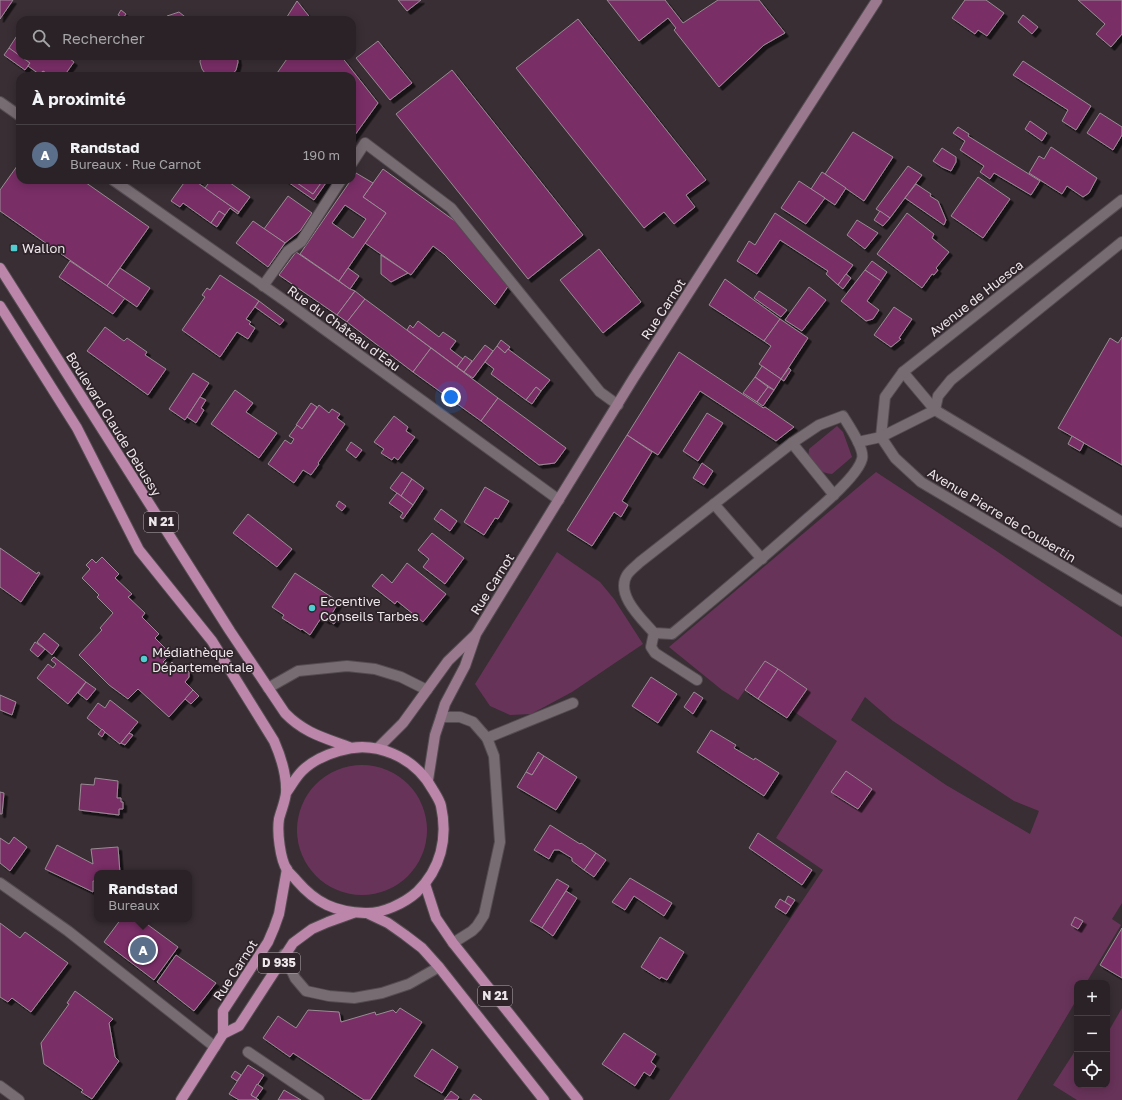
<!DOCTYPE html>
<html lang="fr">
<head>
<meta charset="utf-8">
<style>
  body { margin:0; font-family:"Golos Text",sans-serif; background:#362f33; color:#f1f3f6 }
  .controls { position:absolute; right:12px; bottom:12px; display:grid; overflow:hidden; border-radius:8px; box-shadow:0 2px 10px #0003 }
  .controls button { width:36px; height:36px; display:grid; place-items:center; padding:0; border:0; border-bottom:1px solid #463f44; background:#2a2227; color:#f1f3f6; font:20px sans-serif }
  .you { position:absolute; left:451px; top:397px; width:14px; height:14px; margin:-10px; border:3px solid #fff; border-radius:50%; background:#1a73e8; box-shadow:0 0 0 6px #1a73e833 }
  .badge { display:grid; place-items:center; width:26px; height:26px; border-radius:50%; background:#51ccd1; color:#fff; font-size:13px; font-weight:700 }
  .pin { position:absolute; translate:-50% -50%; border:2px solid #fff; box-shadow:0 1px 4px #0006 }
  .popup { position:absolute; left:94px; top:870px; width:98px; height:52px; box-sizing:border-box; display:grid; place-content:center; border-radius:8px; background:#2a2227; filter:drop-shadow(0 1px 3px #0005); font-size:13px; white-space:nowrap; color:#a5a4a7 }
  .popup b { font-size:15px; color:#f1f3f6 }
  .popup::after { content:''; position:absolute; left:50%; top:100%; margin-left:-8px; border:8px solid transparent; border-top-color:#2a2227 }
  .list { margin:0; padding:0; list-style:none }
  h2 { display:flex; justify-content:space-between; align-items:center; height:52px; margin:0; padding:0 16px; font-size:17px }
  h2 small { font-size:13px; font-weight:400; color:#a5a4a7 }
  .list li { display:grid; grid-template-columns:26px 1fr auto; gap:12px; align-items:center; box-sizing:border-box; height:60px; padding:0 16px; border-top:1px solid #463f44 }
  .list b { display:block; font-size:15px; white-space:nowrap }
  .list p { margin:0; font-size:13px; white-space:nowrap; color:#a5a4a7 }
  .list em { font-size:13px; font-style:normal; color:#a5a4a7 }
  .icon { flex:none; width:22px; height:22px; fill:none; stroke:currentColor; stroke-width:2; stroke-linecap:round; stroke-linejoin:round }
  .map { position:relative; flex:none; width:1122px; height:1100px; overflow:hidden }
  .search { position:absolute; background:#2a2227; box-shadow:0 2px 10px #0003; left:16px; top:16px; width:340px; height:44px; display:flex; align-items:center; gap:10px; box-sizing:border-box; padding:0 14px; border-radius:12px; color:#a5a4a7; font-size:15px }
  .panel { position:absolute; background:#2a2227; box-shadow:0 2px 10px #0003; left:16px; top:72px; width:340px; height:112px; border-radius:12px }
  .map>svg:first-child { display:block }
  .green { fill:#683359; fill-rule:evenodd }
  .building { fill:#792f66; stroke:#998c94; fill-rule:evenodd; filter:url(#shadow) }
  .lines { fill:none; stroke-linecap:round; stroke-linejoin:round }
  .lane-casing { stroke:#544c51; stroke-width:12 }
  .street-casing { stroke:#544c51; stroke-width:12 }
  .secondary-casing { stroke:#544c51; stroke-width:12 }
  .primary-casing { stroke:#544c51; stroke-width:12 }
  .lane { stroke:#786c73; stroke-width:10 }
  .street { stroke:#786c73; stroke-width:10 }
  .secondary { stroke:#9a798f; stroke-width:10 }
  .primary { stroke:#bb86aa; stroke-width:10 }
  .poi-dot { fill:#51ccd1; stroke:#2e242a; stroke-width:1.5 }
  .labels { text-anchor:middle; stroke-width:3.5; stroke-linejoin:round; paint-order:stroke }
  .shield { fill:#2e242a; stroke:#b3abb0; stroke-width:1 }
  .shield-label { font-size:12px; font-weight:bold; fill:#ece5e9 }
  .poi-label { font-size:13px; fill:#ece5e9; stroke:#2e242a; text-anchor:start }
  .street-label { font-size:13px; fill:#ece5e9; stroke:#2e242a }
</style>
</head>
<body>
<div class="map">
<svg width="1122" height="1100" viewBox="0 0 1122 1100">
  <defs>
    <filter id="shadow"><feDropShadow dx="3.5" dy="3.5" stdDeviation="0" flood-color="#0009"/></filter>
  </defs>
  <rect width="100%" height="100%" fill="#382e34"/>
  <!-- green -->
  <g class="green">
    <path d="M837 426 843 432 852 457 832 474C821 474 815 465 808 458L809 449Z"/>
    <path d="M876 472 995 550 1122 637V903L1112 919 1121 925 1086 983H1077V999L1017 1100H669L823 870 776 838 837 741 793 711 807 689 765 661 738 700 722 690 669 647ZM865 697 893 721 1014 801 1039 811 1030 834 946 785 851 720Z"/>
    <polygon points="557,552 600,582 614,599 643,644 572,692 531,714 510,715 490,706 475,684"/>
    <circle cx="362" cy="830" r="65"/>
    <polygon points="1122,1008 1122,1100 1077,1100 1053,1085 1077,1048 1077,1085 1107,1085 1107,1034"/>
  </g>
  <!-- building -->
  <g class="building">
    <polygon points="0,0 13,0 0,19"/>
    <polygon points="398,0 421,0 407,11"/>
    <polygon points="607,0 665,0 683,23 718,0 759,0 785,33 764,45 719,87 674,30 676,28 668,18 639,41"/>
    <polygon points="965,0 986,0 1004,13 987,36 978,30 975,34 952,18"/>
    <polygon points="1078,0 1122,0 1122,34 1111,47 1096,34 1105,24"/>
    <polygon points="297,1 312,20 285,20"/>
    <polygon points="121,10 126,14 123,18 118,15"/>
    <polygon points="179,12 189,20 164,20 167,16"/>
    <polygon points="1023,15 1038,27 1032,34 1018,22"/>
    <polygon points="578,19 706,180 686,195 695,207 674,224 664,212 644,228 516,68"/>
    <polygon points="20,31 20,56 9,48"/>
    <polygon points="378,41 412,83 390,100 356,58"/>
    <polygon points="9,48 30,63 25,70 4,55"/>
    <polygon points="21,56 66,56 74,62 64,76 50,76 43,71 40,75 39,74 28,66 30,63"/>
    <polygon points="201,56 237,56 238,62 236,70 231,76 207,76 202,69 200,62"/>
    <polygon points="289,56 341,56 378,103 352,139 352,76 275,76"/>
    <polygon points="1023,61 1091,106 1076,130 1062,121 1068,110 1013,75"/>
    <polygon points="452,70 583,235 528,279 396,114"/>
    <polygon points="43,71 50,76 37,76"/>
    <polygon points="1100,113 1122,127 1122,135 1113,150 1087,133"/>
    <polygon points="1030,121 1047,133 1042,141 1025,129"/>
    <polygon points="958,127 969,134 968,136 1040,181 1031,195 994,173 990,179 980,172 984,166 960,150 965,141 953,133"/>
    <polygon points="853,132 893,157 864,201 825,174"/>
    <polygon points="1051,147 1097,178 1089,193 1083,197 1067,186 1062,194 1029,173 1039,156 1044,159"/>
    <polygon points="942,148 956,157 956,162 951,171 942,167 933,161"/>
    <polygon points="20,162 20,180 82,180 149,227 107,286 0,211 0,190"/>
    <polygon points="908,166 922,175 890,218 876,209"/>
    <polygon points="383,169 463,227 509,285 495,305 444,254 433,246 411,275 365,243 386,213 363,197"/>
    <polygon points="822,172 846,188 835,205 811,189"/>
    <path d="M356 173 373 183 363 197 386 213 339 281 300 254 351 180H352ZM345 205 366 219 353 238 332 223Z"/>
    <polygon points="978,177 1010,199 983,238 951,216"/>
    <polygon points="186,180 200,180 198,183 239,212 238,214 230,208 225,215 219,211 211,223 183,203 180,207 171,201"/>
    <polygon points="211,180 226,180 250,197 239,212 205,188"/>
    <polygon points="285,180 293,180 313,194 323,180 328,180 314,200"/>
    <polygon points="293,180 323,180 313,194"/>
    <polygon points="799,181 825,198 806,224 781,208"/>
    <polygon points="916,184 931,194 930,196 938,201 946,220 944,225 905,198"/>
    <polygon points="288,196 312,213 300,231 285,243 264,229"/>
    <polygon points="219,211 225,215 217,227 211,223"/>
    <polygon points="880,211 890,218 883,226 874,220"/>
    <polygon points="775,213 853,265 838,285 826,274 828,271 780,240 757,274 737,261 749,241 755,245"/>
    <polygon points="907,213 934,234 932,238 949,252 936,268 938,270 934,275 932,274 922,288 877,254"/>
    <polygon points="857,220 878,233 865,249 847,235"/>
    <polygon points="253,221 285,243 268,267 236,243"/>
    <polygon points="599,249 641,302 603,333 560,280"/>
    <polygon points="296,252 350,289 355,291 337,315 279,275"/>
    <polygon points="381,255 408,273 391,282 381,274"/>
    <polygon points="70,261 125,298 113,314 59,277"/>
    <polygon points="872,261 887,272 881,281 865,270"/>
    <polygon points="120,268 150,288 137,307 107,286"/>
    <polygon points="348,268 359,276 350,289 339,281"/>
    <polygon points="865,270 881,281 867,301 879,310 873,319 866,321 841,301"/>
    <polygon points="846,274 851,278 843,289 838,285"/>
    <polygon points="220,275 259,301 246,319 251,322 249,324 255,328 248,339 237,332 220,357 182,330 205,297 202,295 207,288 210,290"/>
    <polygon points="725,279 780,319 764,341 709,305"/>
    <polygon points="809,287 826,300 802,331 785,320"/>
    <polygon points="355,291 365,299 347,322 337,315"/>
    <polygon points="759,291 787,310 781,317 754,298"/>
    <polygon points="365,299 431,348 413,372 347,322"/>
    <polygon points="259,301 284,320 280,325 255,307"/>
    <polygon points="894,307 912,319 899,338 901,339 891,347 874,335"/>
    <polygon points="780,319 808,338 781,379 759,364 771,346 764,341"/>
    <polygon points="418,321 439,337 443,332 456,341 450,349 463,359 457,367 407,330 410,325 413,328"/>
    <polygon points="105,327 124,341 127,338 147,352 145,355 166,369 148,395 87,351"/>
    <polygon points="1122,337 1122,465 1058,428 1110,338 1118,343"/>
    <polygon points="501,340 510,347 505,353 497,346"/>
    <polygon points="485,345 493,351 473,378 464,372"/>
    <polygon points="497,346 505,353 508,349 550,380 541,391 536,387 526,400 491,374 494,369 485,362"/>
    <polygon points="431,348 498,398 481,421 413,372"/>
    <polygon points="679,352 762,407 763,408 765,407 794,427 776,441 700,391 658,455 627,435"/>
    <polygon points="465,356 472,361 464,372 457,367"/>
    <polygon points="762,366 781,379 774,390 755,377"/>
    <polygon points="789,368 791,370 784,381 781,379"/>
    <polygon points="193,373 209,383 185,420 169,409"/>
    <polygon points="755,377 768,387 757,402 743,393"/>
    <polygon points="536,387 541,391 532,404 526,400"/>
    <polygon points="768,387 774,390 763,406 757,402"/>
    <polygon points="235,390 253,403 246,412 277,433 259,458 211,424"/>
    <polygon points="200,397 206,400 201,408 204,410 196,423 187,417"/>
    <polygon points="498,398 566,448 555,463 539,465 481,421"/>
    <polygon points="311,403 317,407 302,429 296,425"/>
    <polygon points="319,405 329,413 332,409 340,414 337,418 345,424 318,463 319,464 311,475 303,470 294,483 268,464 285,440 291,444 294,439 289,436 297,425 302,429"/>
    <polygon points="707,413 723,423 698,461 683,451"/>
    <polygon points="394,416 408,427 406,431 415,437 398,460 394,457 392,460 381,453 384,449 374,442"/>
    <polygon points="627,435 652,452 622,501 628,505 621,517 614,512 592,546 567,530"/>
    <polygon points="1072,436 1084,443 1080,451 1068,444"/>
    <polygon points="351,442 362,450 356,458 346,450"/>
    <polygon points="702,463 713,471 704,485 693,478"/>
    <polygon points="402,472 412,479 401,496 390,488"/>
    <polygon points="412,479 424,488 413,505 401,496"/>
    <polygon points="485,487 509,501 498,519 495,518 484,535 464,522"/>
    <polygon points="397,493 413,505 403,519 400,517 403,513 389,503"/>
    <polygon points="339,501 346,506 342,511 336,506"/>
    <polygon points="441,509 457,521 450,531 434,519"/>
    <polygon points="248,514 292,549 277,567 233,533"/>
    <polygon points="432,533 464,558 445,584 423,567 429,559 418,550"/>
    <polygon points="0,548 37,574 38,572 40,573 21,602 0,587"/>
    <polygon points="102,557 119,574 115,578 132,594 128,597 145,613 142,617 159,634 155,638 171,654 163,662 175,673 178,669 181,668 186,669 189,672 189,677 185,682 193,690 169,717 138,689 128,699 109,685 79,655 102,630 100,628 113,613 97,597 99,595 82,578 90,569 86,565 92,559 96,563"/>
    <polygon points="407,563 446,594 423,622 397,601 395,604 372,586 382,574 392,583"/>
    <polygon points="295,573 339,602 331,615 337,619 334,624 328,620 330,616 325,612 310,635 302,629 301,630 282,618 284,615 272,607"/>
    <polygon points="325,612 330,616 327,621 322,618"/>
    <polygon points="44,633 59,645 52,655 37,642"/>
    <polygon points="35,642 45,649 38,657 30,650"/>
    <polygon points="54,657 86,682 68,704 37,678 48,664 53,668 56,664 51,660"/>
    <polygon points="765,661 778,669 758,699 745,690"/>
    <polygon points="172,662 175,665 172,670 168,666"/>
    <polygon points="778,669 807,689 787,718 758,699"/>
    <polygon points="651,677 677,694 658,723 632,706"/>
    <polygon points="86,682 96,689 87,700 78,693"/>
    <polygon points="193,690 199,696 191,704 185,699"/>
    <polygon points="694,692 703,698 693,714 684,707"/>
    <polygon points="0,695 16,702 12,715 0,710"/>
    <polygon points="110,700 138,722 120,744 87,718 98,703 105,708"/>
    <polygon points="102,729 105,732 102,737 98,734"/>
    <polygon points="711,730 736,745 734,748 754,760 755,758 779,773 764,796 697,752"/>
    <polygon points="129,733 133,735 125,745 121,743"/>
    <polygon points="538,752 544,756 532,775 526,772"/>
    <polygon points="544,756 577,777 556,810 517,787 526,772 532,775"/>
    <polygon points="846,771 872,789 858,809 831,792"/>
    <polygon points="95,778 118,781 117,798 121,798 121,802 123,802 123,809 119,809 119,815 79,810 81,784 94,785"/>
    <polygon points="0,792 4,793 2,814 0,814"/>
    <polygon points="550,825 580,844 581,843 596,853 584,870 572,861 572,858 559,850 554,850 549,859 534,850"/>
    <polygon points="758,833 812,870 802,885 749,848"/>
    <polygon points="14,837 27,847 10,871 0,863 0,838 9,844"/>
    <polygon points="57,845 93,864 91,849 118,847 120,873 97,873 97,881 93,881 93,892 45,869"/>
    <polygon points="596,853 606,860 594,877 584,870"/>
    <polygon points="630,878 672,903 664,916 634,896 625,910 612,902"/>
    <polygon points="557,879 569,886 542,928 530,921"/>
    <polygon points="566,891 577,898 553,936 542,928"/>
    <polygon points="788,896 795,900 791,906 785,902"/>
    <polygon points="780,899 791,906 786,914 775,907"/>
    <polygon points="1075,917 1083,921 1078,929 1071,925"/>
    <polygon points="121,919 140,919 178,947 154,980 104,942"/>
    <polygon points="0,923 20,938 25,932 68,963 31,1012 12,998 8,1002 0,997"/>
    <polygon points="1122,928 1122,978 1100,965"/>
    <polygon points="660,937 684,952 667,980 661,977 660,979 641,967"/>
    <polygon points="176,955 216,983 194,1011 157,982"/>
    <polygon points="75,991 113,1019 109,1023 115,1057 119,1061 92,1099 81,1092 83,1090 44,1064 41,1043 69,1004 67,1003"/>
    <polygon points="400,1008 422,1022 370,1100 364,1100 293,1053 290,1057 263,1038 278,1016 296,1028 308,1010 339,1012 341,1022 375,1012 376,1015 393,1010 396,1013"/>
    <polygon points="624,1033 656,1054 651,1062 656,1066 650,1076 644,1072 635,1086 602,1064"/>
    <polygon points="432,1049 458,1067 442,1093 414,1076"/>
    <polygon points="248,1065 264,1075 251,1095 259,1100 239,1100 229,1094"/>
    <polygon points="235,1071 241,1075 237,1081 231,1077"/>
    <polygon points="257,1084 263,1088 256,1098 251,1095"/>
    <polygon points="284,1090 301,1100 278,1100"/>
    <polygon points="451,1091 459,1097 457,1100 444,1100"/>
    <polygon points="474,1094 482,1100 470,1100"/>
  </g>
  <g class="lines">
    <!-- lane casing -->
    <g class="lane-casing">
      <g id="lane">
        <polyline points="352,163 365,143 451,208 600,392 618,405"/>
        <polyline points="263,286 288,251 301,242 341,180"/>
        <path d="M843 416C849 426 865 449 862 459 858 475 822 506 809 517 764 557 718 596 672 634L654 633C642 619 615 595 627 575 630 570 636 566 640 562L792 443 819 425Z"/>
        <polyline points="792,443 834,495"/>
        <polyline points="714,504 762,559"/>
        <polyline points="654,633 651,647 655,653 697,680"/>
        <polyline points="268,688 298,671 347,666 375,669 401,677 427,690"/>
        <polyline points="441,717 460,717 473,722 487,738 494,756 500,842 484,915 477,926 472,931 453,943"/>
        <polyline points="487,738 573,703"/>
        <polyline points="0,883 68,931 215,1047"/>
        <polyline points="284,954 295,978 306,991 329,996 354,998 382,993 409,984 439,967"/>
        <polyline points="0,1086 19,1100"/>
      </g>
    </g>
    <!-- street casing -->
    <g class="street-casing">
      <g id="street">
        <polyline points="0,102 20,116"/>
        <polyline points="113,180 288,303 559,500"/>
        <polyline points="903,372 935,410 1122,522"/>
        <polyline points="935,410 938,396 951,380 1122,242"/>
        <polyline points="881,437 885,397 903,372 1122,200"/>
        <polyline points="881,437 895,458 921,482 1122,601"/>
        <polyline points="858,442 881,437 935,410"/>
        <polyline points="248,1052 319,1100"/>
      </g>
    </g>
    <!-- secondary casing -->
    <g class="secondary-casing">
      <g id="secondary">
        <polyline points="378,748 403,723 448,661 475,635"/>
        <polyline points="428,780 435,735 441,717 445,704 465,666 476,634 633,379 877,0"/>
      </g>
    </g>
    <!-- primary casing -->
    <g class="primary-casing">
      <g id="primary">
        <path d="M0 268 230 631 285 713C304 733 325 738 349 747"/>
        <path d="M0 306 77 428 139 550 212 641 274 741C281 757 287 775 286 793 285 802 281 811 279 819 277 832 280 859 287 870 290 874 294 877 297 881 316 903 335 912 365 913 382 914 405 903 417 892 441 869 448 838 441 806 440 801 436 795 433 790 415 757 375 739 339 751 325 755 312 761 302 771 296 777 291 786 286 793"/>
        <polyline points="425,884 436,918 453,943 578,1100"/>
        <polyline points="369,914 388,923 405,935 422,948 439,967 544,1100"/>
        <polyline points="223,1034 223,1011 268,942 274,928 279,914 287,869"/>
        <polyline points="181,1100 223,1034 239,1026 293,943 312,929 328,922 353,913"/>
      </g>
    </g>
    <!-- lane -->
    <use href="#lane" class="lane"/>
    <!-- street -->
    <use href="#street" class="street"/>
    <!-- secondary -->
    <use href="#secondary" class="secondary"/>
    <!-- primary -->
    <use href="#primary" class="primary"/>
  </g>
  <!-- markers -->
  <g class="poi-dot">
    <rect x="10" y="244" width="8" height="8" rx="2"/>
    <circle cx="312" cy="608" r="4"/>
    <circle cx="144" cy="659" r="4"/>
  </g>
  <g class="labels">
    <!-- shield labels -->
    <g class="shield">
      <rect x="144" y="512" width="34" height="20" rx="3"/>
      <rect x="258" y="953" width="42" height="20" rx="3"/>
      <rect x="478" y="986" width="34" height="20" rx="3"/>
    </g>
    <g class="shield-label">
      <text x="161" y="526">N 21</text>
      <text x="279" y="967">D 935</text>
      <text x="495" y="1000">N 21</text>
    </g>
    <!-- poi labels -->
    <g class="poi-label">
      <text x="22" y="253">Wallon</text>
      <text x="320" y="606">Eccentive<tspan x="320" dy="15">Conseils Tarbes</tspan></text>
      <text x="152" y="657">Médiathèque<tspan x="152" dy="15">Départementale</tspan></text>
    </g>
    <!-- street labels -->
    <g class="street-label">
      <text transform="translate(976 298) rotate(-38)" y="5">Avenue de Huesca</text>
      <text transform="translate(663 309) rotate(-57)" y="5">Rue Carnot</text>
      <text transform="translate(344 328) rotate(36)" y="5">Rue du Château d'Eau</text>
      <text transform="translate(114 424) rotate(58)" y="5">Boulevard Claude Debussy</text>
      <text transform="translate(1002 515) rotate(31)" y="5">Avenue Pierre de Coubertin</text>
      <text transform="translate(492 584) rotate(-58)" y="5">Rue Carnot</text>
      <text transform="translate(235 970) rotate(-57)" y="5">Rue Carnot</text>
    </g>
  </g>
</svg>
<div class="controls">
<button>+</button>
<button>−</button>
<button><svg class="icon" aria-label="locate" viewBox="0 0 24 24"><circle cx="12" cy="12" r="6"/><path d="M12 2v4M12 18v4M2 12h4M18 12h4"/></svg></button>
</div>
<div class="you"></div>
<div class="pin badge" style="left:143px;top:950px;background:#5c6f8a">A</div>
<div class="popup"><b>Randstad</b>Bureaux</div>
<div class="search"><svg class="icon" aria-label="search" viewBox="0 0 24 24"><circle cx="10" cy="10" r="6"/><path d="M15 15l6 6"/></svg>Rechercher</div>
<section class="panel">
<h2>À proximité<small></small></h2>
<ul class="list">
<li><span class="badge" style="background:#5c6f8a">A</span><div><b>Randstad</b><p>Bureaux · Rue Carnot</p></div><em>190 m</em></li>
</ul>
</section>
</div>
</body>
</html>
